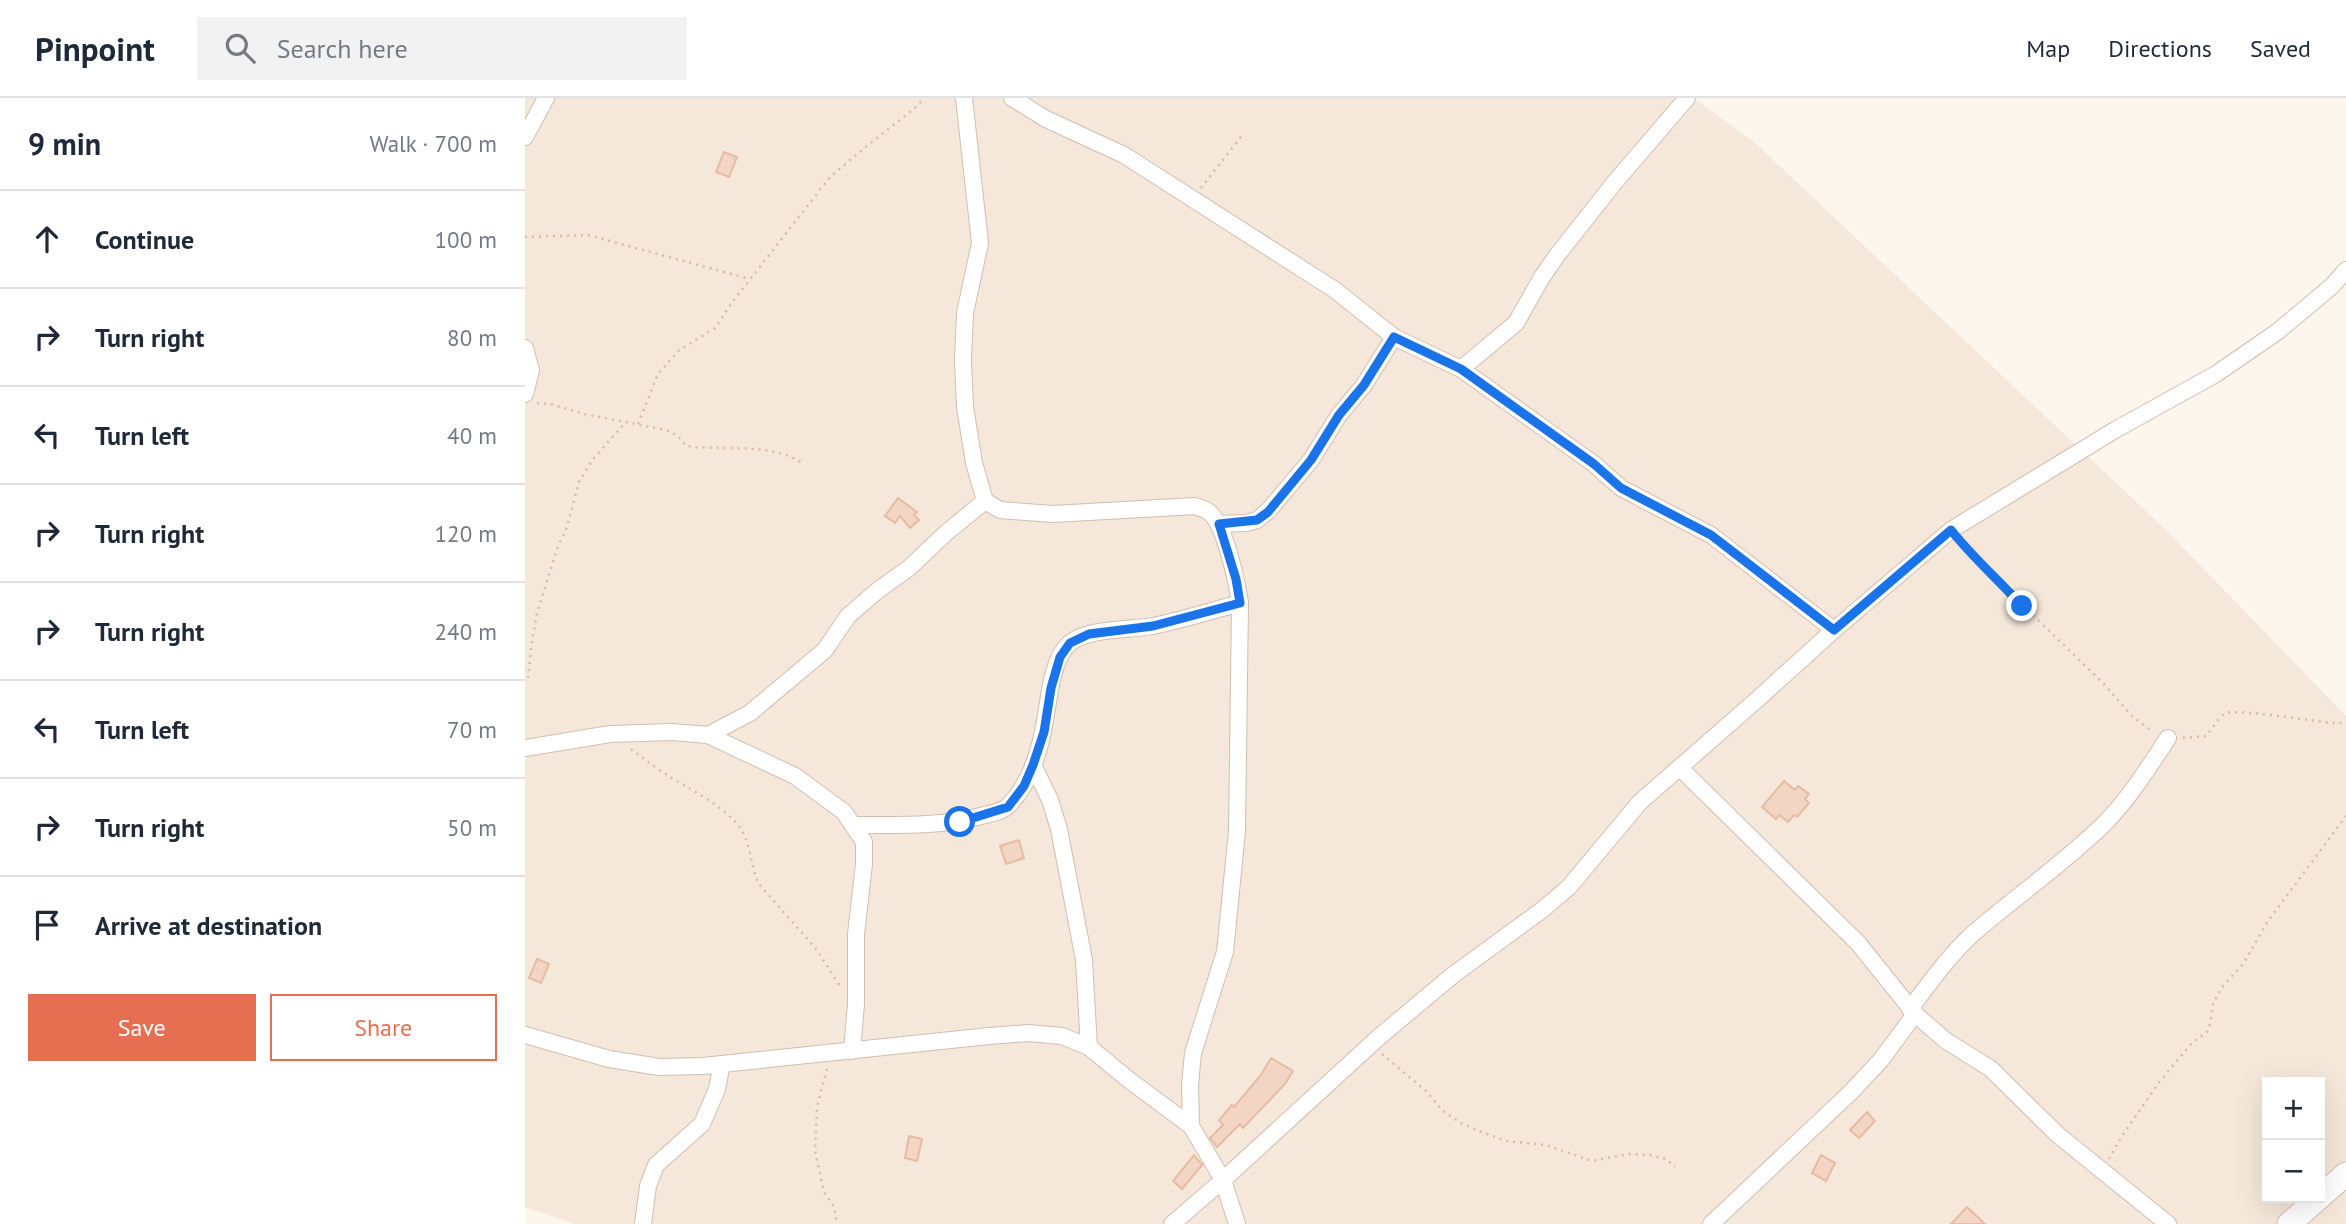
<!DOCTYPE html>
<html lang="en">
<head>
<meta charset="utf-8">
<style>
  body { margin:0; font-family:"PT Sans",sans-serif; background:#f2f2f3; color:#1f2937 }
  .controls { position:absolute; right:21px; bottom:21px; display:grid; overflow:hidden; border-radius:0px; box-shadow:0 7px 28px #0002 }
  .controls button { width:63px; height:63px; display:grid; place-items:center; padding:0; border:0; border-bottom:2px solid #e0e1e3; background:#fff; color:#1f2937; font:35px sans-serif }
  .stop { position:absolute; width:21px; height:21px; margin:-16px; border:5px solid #1a73e8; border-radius:50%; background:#fff }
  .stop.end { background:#1a73e8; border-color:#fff; box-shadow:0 2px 7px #0008 }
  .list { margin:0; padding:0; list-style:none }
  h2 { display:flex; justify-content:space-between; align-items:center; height:91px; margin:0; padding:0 28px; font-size:30px }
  h2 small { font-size:23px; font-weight:400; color:#747a83 }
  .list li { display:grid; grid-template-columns:46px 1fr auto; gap:21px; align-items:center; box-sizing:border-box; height:98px; padding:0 28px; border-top:2px solid #e0e1e3 }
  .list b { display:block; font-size:26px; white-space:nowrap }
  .list em { font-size:23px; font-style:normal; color:#747a83 }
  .actions { display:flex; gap:14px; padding:21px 28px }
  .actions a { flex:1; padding:16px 0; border:2px solid #e76f51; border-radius:0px; text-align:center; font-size:24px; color:#e76f51 }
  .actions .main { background:#e76f51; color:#fff }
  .icon { flex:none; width:38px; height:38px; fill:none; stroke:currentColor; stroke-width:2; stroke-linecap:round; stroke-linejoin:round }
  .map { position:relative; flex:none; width:1821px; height:1126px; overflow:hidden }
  header { display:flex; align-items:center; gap:42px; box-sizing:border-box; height:98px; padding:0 35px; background:#fff; border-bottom:2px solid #e0e1e3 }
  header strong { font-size:33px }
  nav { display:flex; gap:38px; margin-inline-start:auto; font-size:24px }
  .search { width:490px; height:63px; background:#f2f2f3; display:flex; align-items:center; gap:18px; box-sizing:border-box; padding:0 24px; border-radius:0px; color:#747a83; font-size:26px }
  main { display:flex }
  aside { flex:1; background:#fff }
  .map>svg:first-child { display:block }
  .residential { fill:#f5e8da; fill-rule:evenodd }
  .building { fill:#f3d5c3; stroke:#e6bba3; stroke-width:2 }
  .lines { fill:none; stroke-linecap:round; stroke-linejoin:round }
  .street-casing { stroke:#d1beb0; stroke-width:18 }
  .secondary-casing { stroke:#d6c0b0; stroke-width:25 }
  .path { stroke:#d9b8a5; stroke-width:2.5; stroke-dasharray:2 5; stroke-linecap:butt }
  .street { stroke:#fff; stroke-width:16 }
  .secondary { stroke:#fff; stroke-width:23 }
  .route { stroke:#1a73e8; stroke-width:9 }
</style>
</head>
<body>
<header>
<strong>Pinpoint</strong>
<div class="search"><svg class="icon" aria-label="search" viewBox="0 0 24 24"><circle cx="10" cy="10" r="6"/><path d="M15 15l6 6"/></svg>Search here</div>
<nav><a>Map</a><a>Directions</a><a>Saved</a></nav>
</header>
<main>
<aside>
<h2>9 min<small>Walk · 700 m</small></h2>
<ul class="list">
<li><svg class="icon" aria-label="ahead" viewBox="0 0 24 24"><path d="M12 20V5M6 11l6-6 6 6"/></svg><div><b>Continue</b></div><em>100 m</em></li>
<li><svg class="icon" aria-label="right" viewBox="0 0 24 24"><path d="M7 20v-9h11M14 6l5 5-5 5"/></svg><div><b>Turn right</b></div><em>80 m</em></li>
<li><svg class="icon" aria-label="left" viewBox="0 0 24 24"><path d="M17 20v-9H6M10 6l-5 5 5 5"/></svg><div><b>Turn left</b></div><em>40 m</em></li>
<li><svg class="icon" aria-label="right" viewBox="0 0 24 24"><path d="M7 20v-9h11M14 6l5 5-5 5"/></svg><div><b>Turn right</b></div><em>120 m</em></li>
<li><svg class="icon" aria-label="right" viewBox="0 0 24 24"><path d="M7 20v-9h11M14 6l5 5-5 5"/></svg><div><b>Turn right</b></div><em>240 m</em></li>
<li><svg class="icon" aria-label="left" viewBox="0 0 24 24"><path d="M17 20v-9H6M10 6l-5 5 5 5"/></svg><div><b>Turn left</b></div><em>70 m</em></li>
<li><svg class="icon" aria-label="right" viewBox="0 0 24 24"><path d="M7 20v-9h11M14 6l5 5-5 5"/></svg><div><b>Turn right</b></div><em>50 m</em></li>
<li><svg class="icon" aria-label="arrive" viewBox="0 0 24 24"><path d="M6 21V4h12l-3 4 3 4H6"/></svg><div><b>Arrive at destination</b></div></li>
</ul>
<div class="actions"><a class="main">Save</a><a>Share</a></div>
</aside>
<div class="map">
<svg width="1821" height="1126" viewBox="0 0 1821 1126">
  <rect width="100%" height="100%" fill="#fdf6ec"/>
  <!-- residential -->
  <path class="residential" d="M0 0H1168L1228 43 1640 431 1821 618V1126H49L0 1109ZM1742 984H1795V1100H1742Z"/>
  <!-- building -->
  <g class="building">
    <polygon points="199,54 212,59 204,79 191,74"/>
    <polygon points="373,400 392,414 389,417 394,422 385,430 375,418 370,425 360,418"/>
    <polygon points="1259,683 1270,692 1273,688 1284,696 1280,701 1284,705 1272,719 1269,717 1263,724 1254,717 1251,721 1237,709"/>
    <polygon points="494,742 499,760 481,766 475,748"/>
    <polygon points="12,861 24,866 16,885 4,880"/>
    <polygon points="746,960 768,973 760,986 718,1030 715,1026 692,1049 685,1040 698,1027 694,1022 707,1007 709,1009 736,977"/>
    <polygon points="1342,1014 1350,1023 1334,1040 1325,1032"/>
    <polygon points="384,1038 397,1041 392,1063 380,1060"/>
    <polygon points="669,1057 677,1067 657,1091 648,1083"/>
    <polygon points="1296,1057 1310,1065 1301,1083 1287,1075"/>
    <polygon points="1442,1109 1460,1126 1426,1126"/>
  </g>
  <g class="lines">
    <!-- street casing -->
    <g class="street-casing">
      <g id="street">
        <path d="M439 0 455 145 440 215 438 262 440 309 449 365 460 403 475 412 528 416 670 408C675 410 681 411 685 415 700 427 712 485 715 505L712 733 700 854 668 955 665 987 666 1028 698 1082 712 1126"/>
        <polyline points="487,0 521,21 599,57 810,192 869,239 936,271 1069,366 1096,390 1186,437 1309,532"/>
        <polyline points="0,39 21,0"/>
        <polyline points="0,250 6,272 0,296"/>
        <polyline points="936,271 991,225 1017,179 1033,156 1090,84 1162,0"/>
        <polyline points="694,426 721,425 732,422 743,413 786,362 814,317 839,287 869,239"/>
        <polyline points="183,637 225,615 300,552 323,518 352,493 384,470 421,435 460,403"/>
        <polyline points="0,650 85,636 147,634 183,637 270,678 319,714 339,744 339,766 331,836 331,906 327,953"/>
        <polyline points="508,667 525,702 534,731 559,862 564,949"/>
        <polyline points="1155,670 1333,845 1390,916 1420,942 1466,971 1533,1037 1643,1126"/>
        <path d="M328 727C373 727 417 729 460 717 468 715 479 713 484 707 510 680 518 640 523 604 526 586 530 557 545 545 563 530 605 532 628 528 657 522 686 513 715 505"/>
        <path d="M1385 911C1406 883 1425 856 1451 833 1493 797 1539 765 1579 726 1604 701 1623 670 1643 640"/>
        <polyline points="0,937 84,961 134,969 178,968 464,938 503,935 537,938 564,949 604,982 666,1028"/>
        <polyline points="118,1126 123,1088 131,1067 177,1026 192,991 197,966"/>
        <polyline points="647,1126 698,1082 854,939 928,877 1017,812 1044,789 1115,704 1226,607 1309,532 1426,432 1590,332 1691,276 1752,234 1807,188 1821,172"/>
        <polyline points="1186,1126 1326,994 1356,962 1390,916"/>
      </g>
    </g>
    <!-- secondary casing -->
    <g class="secondary-casing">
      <polyline id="secondary" points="1764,1126 1821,1076"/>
    </g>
    <!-- path -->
    <g class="path">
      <polyline points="676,90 719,35"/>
      <polyline points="0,139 63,137 225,181"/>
      <path d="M12 305 26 306 59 316 141 332 152 337 161 348C199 353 241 344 276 364"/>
      <polyline points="113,326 133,276 153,253 190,230 209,202 305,79 342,48 390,10 399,0"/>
      <polyline points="1434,443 1455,466 1576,583 1607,618 1628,634"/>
      <polyline points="3,580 6,550 12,515 33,448 41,432 54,384 68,361 101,324"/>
      <path d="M1658 640 1681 638C1687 631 1692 622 1699 616 1707 609 1792 624 1809 625H1821"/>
      <path d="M106 651C118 660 129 669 142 677 164 691 204 710 217 733 226 749 226 768 233 785L292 852 315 888"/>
      <polyline points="857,956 900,992 918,1013 936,1025 959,1035 982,1043 1021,1047 1067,1063 1104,1056 1125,1057 1141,1061 1150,1069"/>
      <polyline points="302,971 292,1009 290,1053 299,1094 309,1109 312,1126"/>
      <polyline points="1584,1061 1595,1041 1635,983 1667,945 1682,934 1686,923 1687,908 1697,889 1718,866 1743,823 1821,718"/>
    </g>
    <!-- street -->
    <use href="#street" class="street"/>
    <!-- secondary -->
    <use href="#secondary" class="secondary"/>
  </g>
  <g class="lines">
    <!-- route -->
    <path class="route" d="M435 724 483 709 499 688 508 667 519 634 526 590 535 559 545 545 564 536 628 528 715 505 711 481 694 426 732 422 743 414 786 362 814 317 839 287 869 239 936 271 1069 366 1096 390 1186 437 1309 532 1426 432C1448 460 1474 482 1497 508"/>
  </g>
</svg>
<div class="controls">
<button>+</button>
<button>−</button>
</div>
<div class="stop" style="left:435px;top:724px"></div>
<div class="stop end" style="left:1497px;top:508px"></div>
</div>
</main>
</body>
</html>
